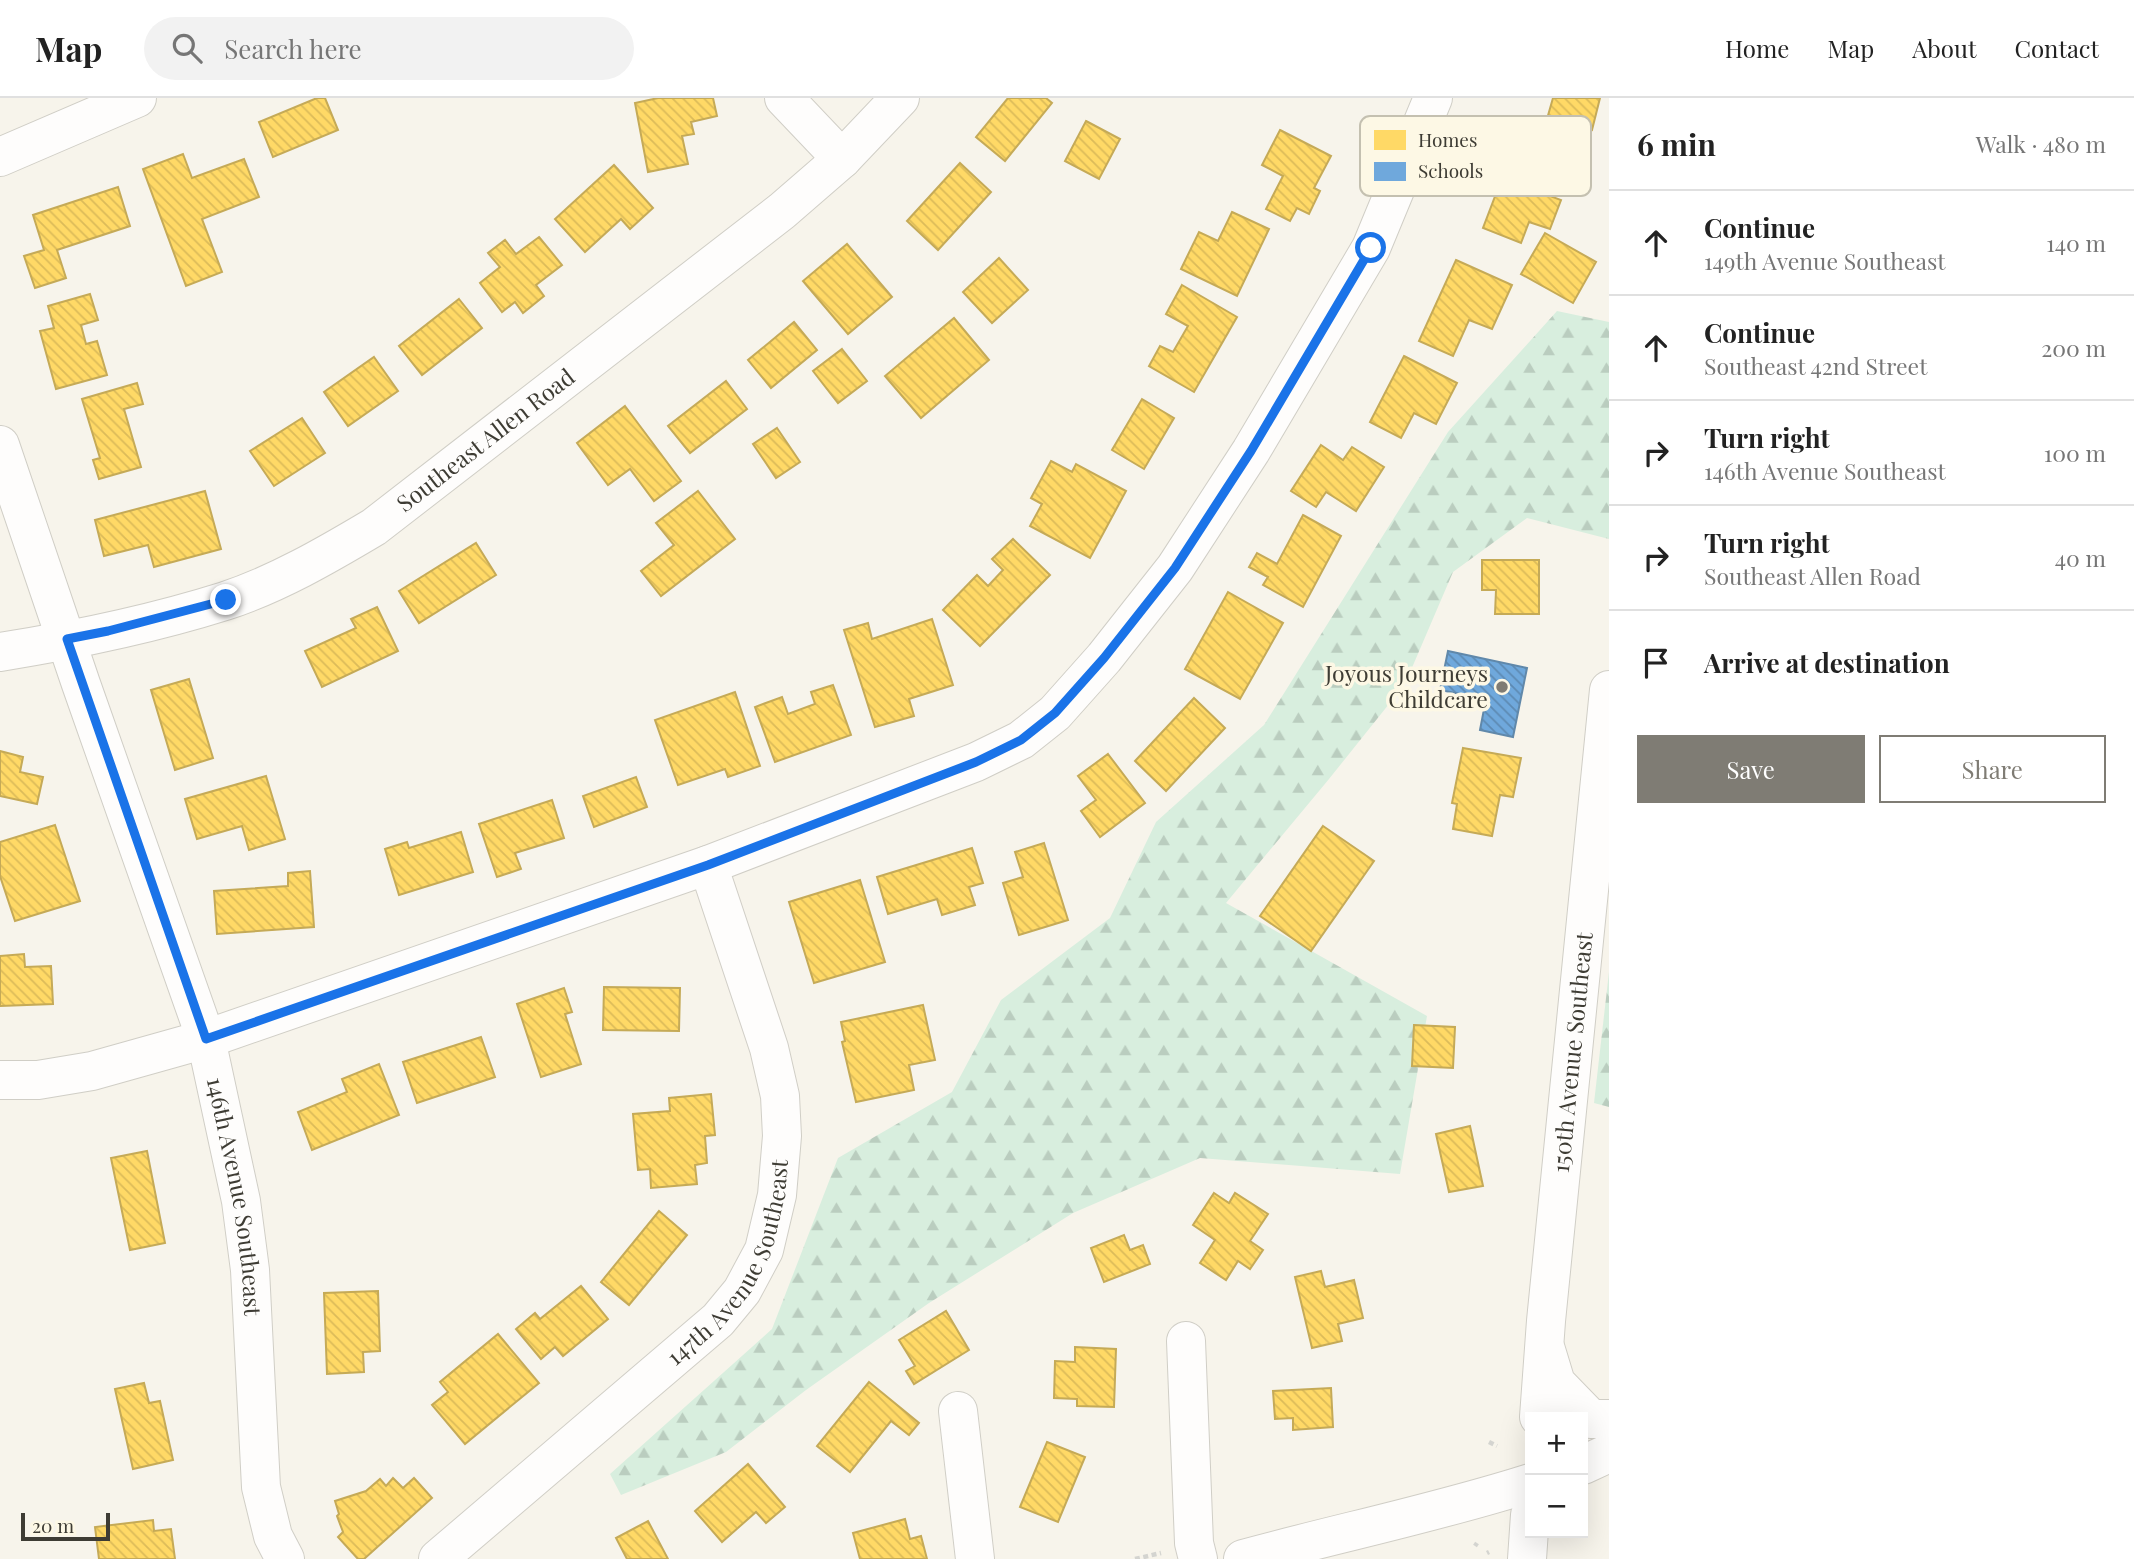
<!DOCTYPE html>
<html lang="en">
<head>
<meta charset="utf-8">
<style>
  body { margin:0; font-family:"Playfair Display",serif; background:#f2f2f2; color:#222 }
  .controls { position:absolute; right:21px; bottom:21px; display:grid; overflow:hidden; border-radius:0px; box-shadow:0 7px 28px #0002 }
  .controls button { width:63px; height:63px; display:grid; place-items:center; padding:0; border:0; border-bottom:2px solid #e0e0e0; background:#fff; color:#222; font:35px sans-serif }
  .scale { position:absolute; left:21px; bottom:18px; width:89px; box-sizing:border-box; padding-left:7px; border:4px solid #3e3c34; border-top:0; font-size:19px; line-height:24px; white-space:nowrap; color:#3e3c34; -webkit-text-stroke:5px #fdf8e5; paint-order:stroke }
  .stop { position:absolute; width:21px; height:21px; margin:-16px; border:5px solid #1a73e8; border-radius:50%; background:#fff }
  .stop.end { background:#1a73e8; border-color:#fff; box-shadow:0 2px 7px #0008 }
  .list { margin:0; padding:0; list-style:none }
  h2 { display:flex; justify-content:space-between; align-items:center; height:91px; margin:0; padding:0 28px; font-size:30px }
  h2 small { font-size:23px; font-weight:400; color:#767676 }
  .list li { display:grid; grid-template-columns:46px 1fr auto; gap:21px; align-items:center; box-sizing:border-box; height:105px; padding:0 28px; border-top:2px solid #e0e0e0 }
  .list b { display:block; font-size:26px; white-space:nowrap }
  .list p { margin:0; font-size:23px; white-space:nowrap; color:#767676 }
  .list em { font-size:23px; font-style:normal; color:#767676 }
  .actions { display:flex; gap:14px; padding:21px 28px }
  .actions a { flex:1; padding:16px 0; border:2px solid #7f7c74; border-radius:0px; text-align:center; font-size:24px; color:#7f7c74 }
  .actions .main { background:#7f7c74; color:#fff }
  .icon { flex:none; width:38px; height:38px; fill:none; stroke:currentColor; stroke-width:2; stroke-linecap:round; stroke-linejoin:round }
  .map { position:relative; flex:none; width:1609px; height:1461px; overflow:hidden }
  header { display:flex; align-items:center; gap:42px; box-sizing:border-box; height:98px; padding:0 35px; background:#fff; border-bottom:2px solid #e0e0e0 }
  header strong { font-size:33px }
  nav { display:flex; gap:38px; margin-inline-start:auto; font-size:24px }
  .search { width:490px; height:63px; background:#f2f2f2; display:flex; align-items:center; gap:18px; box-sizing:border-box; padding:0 24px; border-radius:38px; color:#767676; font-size:26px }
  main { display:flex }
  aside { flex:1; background:#fff }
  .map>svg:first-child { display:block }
  .forest { fill:url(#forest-firs) }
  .homes { fill:url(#homes-back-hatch); stroke:#c5aa57; stroke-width:2 }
  .schools { fill:url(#schools-back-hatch); stroke:#6088aa; stroke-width:2 }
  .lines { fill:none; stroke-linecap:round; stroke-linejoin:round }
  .minor-casing { stroke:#d0cec6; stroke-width:40 }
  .major-casing { stroke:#d0cec6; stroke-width:40 }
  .path { stroke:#d4d4d0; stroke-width:4.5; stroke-dasharray:5 3.5; stroke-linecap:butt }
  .minor { stroke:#fefdfc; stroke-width:38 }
  .major { stroke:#fefdfc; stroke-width:38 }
  .route { stroke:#1a73e8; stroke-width:9 }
  .poi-dot { fill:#7f7c74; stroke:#fdf8e5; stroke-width:2.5 }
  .labels { text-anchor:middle; stroke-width:7; stroke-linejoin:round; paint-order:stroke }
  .street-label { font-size:23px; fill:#3e3c34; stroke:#fdf8e5 }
  .poi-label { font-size:23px; fill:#3e3c34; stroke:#fdf8e5; text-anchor:end }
  .key { fill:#fdf8e5; stroke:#c4c0b0; stroke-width:2 }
  .key-label { font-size:19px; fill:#3e3c34 }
</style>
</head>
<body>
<header>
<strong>Map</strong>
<div class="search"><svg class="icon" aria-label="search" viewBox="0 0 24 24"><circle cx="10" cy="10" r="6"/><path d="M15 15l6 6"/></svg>Search here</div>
<nav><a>Home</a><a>Map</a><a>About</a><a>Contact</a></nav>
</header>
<main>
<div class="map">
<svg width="1609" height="1461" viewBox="0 0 1609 1461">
  <defs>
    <pattern id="forest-firs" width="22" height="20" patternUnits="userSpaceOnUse" patternTransform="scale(1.75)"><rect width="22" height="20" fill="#d8eede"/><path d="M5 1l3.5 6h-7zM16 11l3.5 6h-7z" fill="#bacdbf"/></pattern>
    <pattern id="homes-back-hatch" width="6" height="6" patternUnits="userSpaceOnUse" patternTransform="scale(1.75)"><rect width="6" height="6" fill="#ffd966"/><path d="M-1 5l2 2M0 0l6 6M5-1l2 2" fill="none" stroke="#dcbb59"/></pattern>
    <pattern id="schools-back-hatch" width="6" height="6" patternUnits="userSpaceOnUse" patternTransform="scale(1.75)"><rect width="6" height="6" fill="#6fa8dc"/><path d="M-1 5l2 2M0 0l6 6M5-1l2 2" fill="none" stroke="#5d8ab3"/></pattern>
  </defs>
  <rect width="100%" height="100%" fill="#f7f4eb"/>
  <!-- forest -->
  <g class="forest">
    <polygon points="1557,213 1609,224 1609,441 1527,420 1453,474 1405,586 1329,681 1226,805 1427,918 1400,1076 1200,1060 1073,1115 929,1205 806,1292 726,1354 621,1397 610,1376 772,1231 838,1060 952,994 1001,902 1110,820 1156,724 1264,627 1448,334"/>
    <polygon points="1609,874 1609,1009 1594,1005"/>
  </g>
  <!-- homes -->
  <g class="homes">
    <polygon points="317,0 325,0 338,32 273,59 259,24"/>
    <polygon points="658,0 713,0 717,18 691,24 694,36 682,38 688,66 648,74 635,5"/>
    <polygon points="1008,0 1046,0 1052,5 1005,63 976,39"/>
    <polygon points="1553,0 1600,0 1592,32 1547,21"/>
    <polygon points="1086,23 1120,41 1099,81 1065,63"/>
    <polygon points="1280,32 1331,58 1314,90 1320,93 1309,116 1297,110 1290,123 1266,111 1283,78 1262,67"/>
    <polygon points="183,56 192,80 244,61 259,99 202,121 222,174 186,188 143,71"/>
    <polygon points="960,65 991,94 938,152 907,123"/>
    <polygon points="614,67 653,110 630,131 621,121 585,154 555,121"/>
    <polygon points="1502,80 1561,102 1550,131 1529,124 1521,145 1483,130"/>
    <polygon points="118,89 130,128 57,152 66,180 35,190 24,158 44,152 33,117"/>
    <polygon points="1232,114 1269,131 1237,198 1181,171 1199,134 1218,143"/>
    <polygon points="1545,135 1596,164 1573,205 1521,176"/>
    <polygon points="539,139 562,167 536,187 544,198 523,215 515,204 502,214 480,185 500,169 488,155 505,142 516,156"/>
    <polygon points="847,146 892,199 848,236 803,183"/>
    <polygon points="999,160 1028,192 992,225 963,194"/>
    <polygon points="1456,162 1512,187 1492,231 1469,222 1453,258 1419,243"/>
    <polygon points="1182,187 1237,219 1194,294 1149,268 1160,248 1173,254 1188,228 1166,216"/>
    <polygon points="90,196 98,222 81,227 86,246 97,243 107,277 56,291 40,233 54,230 48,208"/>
    <polygon points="459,201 482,230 422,277 399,248"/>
    <polygon points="954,220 989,262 921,320 885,278"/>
    <polygon points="794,224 817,252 771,290 748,262"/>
    <polygon points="842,251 867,283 838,305 813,273"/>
    <polygon points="1404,258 1457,285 1436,326 1414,315 1401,340 1370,324"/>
    <polygon points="374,259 398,293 348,328 324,294"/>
    <polygon points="726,283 747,311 690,355 668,328"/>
    <polygon points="137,285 143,306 124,311 141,369 99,381 93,362 100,360 82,301"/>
    <polygon points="1142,301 1174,320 1144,371 1112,352"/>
    <polygon points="625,308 681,383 654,403 630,371 608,387 577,345"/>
    <polygon points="302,320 325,355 274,388 250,353"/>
    <polygon points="777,330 800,364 776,380 753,346"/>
    <polygon points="1321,347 1343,362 1352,349 1384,369 1356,413 1326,394 1316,409 1291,393"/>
    <polygon points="1051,363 1072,374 1076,366 1126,393 1090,460 1030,428 1042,406 1031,400"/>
    <polygon points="205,393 221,451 154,469 148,447 104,458 95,422"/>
    <polygon points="698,393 735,441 661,498 641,473 674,447 656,425"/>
    <polygon points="1303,417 1341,438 1303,509 1263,487 1268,479 1249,469 1257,455 1277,466"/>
    <polygon points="1013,441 1050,477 980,548 943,512 977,477 988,488 1003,472 992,461"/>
    <polygon points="476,445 496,477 419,525 399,493"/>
    <polygon points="1482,462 1539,462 1539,516 1495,516 1496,492 1482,492"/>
    <polygon points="1228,494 1283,525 1240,601 1185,571"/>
    <polygon points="377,509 398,553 322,589 305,553 356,530 351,521"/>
    <polygon points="932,521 953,587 909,601 914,618 875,629 844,532 868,525 872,541"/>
    <polygon points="189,581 213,660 175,672 151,592"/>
    <polygon points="833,587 851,637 775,664 755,609 782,599 788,616 815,606 811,594"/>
    <polygon points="735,594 760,668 728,679 725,671 678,687 655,622"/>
    <polygon points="1194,600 1225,630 1166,693 1135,663"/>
    <polygon points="1463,650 1521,660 1513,699 1500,697 1492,738 1453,731 1457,706 1452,705"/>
    <polygon points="0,653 23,659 20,674 43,679 37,706 0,698"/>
    <polygon points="1108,656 1145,705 1100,739 1081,713 1096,702 1078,678"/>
    <polygon points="266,678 285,741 249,752 242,728 197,741 185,701"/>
    <polygon points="636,679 647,709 594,729 583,698"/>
    <polygon points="552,702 564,740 515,755 521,771 497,779 479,726"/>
    <polygon points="55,727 80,803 15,823 0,778 0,744"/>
    <polygon points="1323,728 1374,763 1311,853 1260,818"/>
    <polygon points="461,734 473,774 399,797 385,751 407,744 409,750"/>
    <polygon points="1044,745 1068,822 1019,837 1003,785 1023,779 1015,754"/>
    <polygon points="972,750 983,785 969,789 975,807 942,817 937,801 888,816 877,779"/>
    <polygon points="310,773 314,829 217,836 214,793 288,788 288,775"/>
    <polygon points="860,782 885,864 814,885 789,804"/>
    <polygon points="24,856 25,869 51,868 53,906 0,908 0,858"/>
    <polygon points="604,889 680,890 679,933 603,932"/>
    <polygon points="564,890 572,914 565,916 581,966 541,979 517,906"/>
    <polygon points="923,907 935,962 909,967 914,992 856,1004 842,944 845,943 841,924"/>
    <polygon points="1414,927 1455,929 1453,970 1412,968"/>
    <polygon points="481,939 495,979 417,1005 403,964"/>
    <polygon points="379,966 399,1017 312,1052 298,1014 347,994 342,981"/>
    <polygon points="711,996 715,1037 705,1038 707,1065 695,1067 697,1086 651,1090 650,1071 638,1072 633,1016 670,1013 669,1000"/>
    <polygon points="1470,1028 1483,1088 1449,1094 1436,1036"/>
    <polygon points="147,1053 165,1145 130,1152 111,1060"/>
    <polygon points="1214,1095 1229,1105 1235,1095 1268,1116 1250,1143 1263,1152 1250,1171 1238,1163 1226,1182 1200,1165 1215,1142 1193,1127"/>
    <polygon points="659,1113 687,1137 629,1207 601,1184"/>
    <polygon points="1124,1137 1130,1152 1143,1147 1150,1166 1104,1184 1091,1150"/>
    <polygon points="1321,1173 1325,1189 1354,1182 1363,1220 1338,1226 1342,1243 1312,1250 1295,1179"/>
    <polygon points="581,1188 608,1221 563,1258 555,1249 541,1261 516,1231 535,1215 540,1221"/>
    <polygon points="378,1193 380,1253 363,1254 364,1274 327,1276 324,1195"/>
    <polygon points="946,1213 969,1252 914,1286 906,1273 915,1268 899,1242"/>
    <polygon points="498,1236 539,1285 465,1346 432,1307 448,1294 440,1284"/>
    <polygon points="1075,1249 1116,1251 1114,1309 1077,1308 1077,1301 1054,1300 1055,1263 1075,1264"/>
    <polygon points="869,1284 919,1325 909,1337 891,1323 850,1374 817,1348"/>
    <polygon points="144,1285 149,1305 160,1303 173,1362 133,1371 115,1291"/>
    <polygon points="1331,1290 1333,1329 1293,1332 1293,1320 1275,1321 1273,1293"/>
    <polygon points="1047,1344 1085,1359 1058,1424 1020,1409"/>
    <polygon points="748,1366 785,1409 766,1425 756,1414 722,1444 695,1413"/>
    <polygon points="393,1380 403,1390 414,1380 432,1400 364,1461 358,1461 338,1439 343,1434 337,1418 339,1416 335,1403 366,1393 380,1381 386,1388"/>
    <polygon points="905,1421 910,1441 921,1438 927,1461 860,1461 853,1435"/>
    <polygon points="153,1422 154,1433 171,1431 175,1461 99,1461 95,1429"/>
    <polygon points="648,1423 668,1461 627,1461 616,1440"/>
  </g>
  <!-- schools -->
  <polygon class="schools" points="1448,553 1527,570 1513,639 1480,632 1486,601 1440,592"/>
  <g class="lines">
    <!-- minor casing -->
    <g class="minor-casing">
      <g id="minor">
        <polyline points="784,0 842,61"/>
        <polyline points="0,59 137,0"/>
        <path id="s1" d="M0 347 81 586 206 941 241 1103 250 1172 261 1389 273 1438 285 1461"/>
        <path id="s2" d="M0 554C75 542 152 526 225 503 277 486 327 457 374 429L782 113 842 61 900 0"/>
        <polyline points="0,982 38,982 92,973 206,941 708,767 976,664 1021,642 1055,615 1104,560 1175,470 1251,353 1371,150 1433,0"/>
        <polyline points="1186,1243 1194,1445 1198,1461"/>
        <polyline points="958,1313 975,1461"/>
        <path id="s3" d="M438 1461 718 1222 742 1193 764 1152 777 1097 782 1038 780 998 769 950 708 767"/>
        <polyline points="1527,1461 1530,1417"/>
      </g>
    </g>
    <!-- major casing -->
    <g class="major-casing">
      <g id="major">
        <polyline points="1546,1252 1556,1285 1591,1321 1609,1321"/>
        <path id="s4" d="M1539 1319 1546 1223 1609 592"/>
        <polyline points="1583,1367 1609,1355"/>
        <path d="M1243 1461C1338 1435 1436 1415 1530 1385"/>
      </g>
    </g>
    <!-- path -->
    <g class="path">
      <polyline points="1489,1344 1497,1348"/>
      <polyline points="1475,1448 1477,1445"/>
      <polyline points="1487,1455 1489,1454"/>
      <polyline points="1135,1461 1161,1455"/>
    </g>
    <!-- minor -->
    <use href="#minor" class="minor"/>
    <!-- major -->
    <use href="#major" class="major"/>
  </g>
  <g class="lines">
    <!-- route -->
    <polyline class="route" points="226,502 108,533 67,541 206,941 708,767 976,664 1021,642 1055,615 1104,560 1175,470 1251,353 1371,150"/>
  </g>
  <!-- markers -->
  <circle class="poi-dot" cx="1502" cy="589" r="7"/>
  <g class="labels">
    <!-- street labels -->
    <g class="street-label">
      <text dy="8" stroke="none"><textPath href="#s2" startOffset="539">Southeast Allen Road</textPath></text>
      <text dy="8" stroke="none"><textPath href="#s4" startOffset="366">150th Avenue Southeast</textPath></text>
      <text dy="8" stroke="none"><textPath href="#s1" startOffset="789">146th Avenue Southeast</textPath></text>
      <text dy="8" stroke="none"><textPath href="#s3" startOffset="425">147th Avenue Southeast</textPath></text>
    </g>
    <!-- poi labels -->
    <g class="poi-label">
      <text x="1488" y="584">Joyous Journeys<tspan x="1488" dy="26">Childcare</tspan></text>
    </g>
  </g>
  <!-- legend -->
  <rect x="1360" y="18" width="231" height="80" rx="10" class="key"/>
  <rect x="1374" y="32" width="32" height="20" fill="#ffd966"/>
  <rect x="1374" y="64" width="32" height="19" fill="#6fa8dc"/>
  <g class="key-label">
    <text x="1418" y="49">Homes</text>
    <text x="1418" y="80">Schools</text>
  </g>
</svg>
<div class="controls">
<button>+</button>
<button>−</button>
</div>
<div class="scale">20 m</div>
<div class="stop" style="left:1371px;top:150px"></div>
<div class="stop end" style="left:226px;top:502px"></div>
</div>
<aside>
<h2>6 min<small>Walk · 480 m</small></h2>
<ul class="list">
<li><svg class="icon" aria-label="ahead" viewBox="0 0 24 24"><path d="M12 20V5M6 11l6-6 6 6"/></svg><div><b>Continue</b><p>149th Avenue Southeast</p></div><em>140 m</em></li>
<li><svg class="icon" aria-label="ahead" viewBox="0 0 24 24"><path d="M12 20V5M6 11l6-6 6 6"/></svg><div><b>Continue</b><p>Southeast 42nd Street</p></div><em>200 m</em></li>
<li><svg class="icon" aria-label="right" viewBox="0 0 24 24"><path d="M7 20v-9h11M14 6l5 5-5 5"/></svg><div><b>Turn right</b><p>146th Avenue Southeast</p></div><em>100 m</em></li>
<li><svg class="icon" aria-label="right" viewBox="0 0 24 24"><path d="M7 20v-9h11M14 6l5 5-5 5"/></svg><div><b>Turn right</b><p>Southeast Allen Road</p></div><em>40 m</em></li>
<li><svg class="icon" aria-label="arrive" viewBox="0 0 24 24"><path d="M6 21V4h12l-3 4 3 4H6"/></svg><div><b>Arrive at destination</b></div></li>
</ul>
<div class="actions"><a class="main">Save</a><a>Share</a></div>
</aside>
</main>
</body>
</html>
